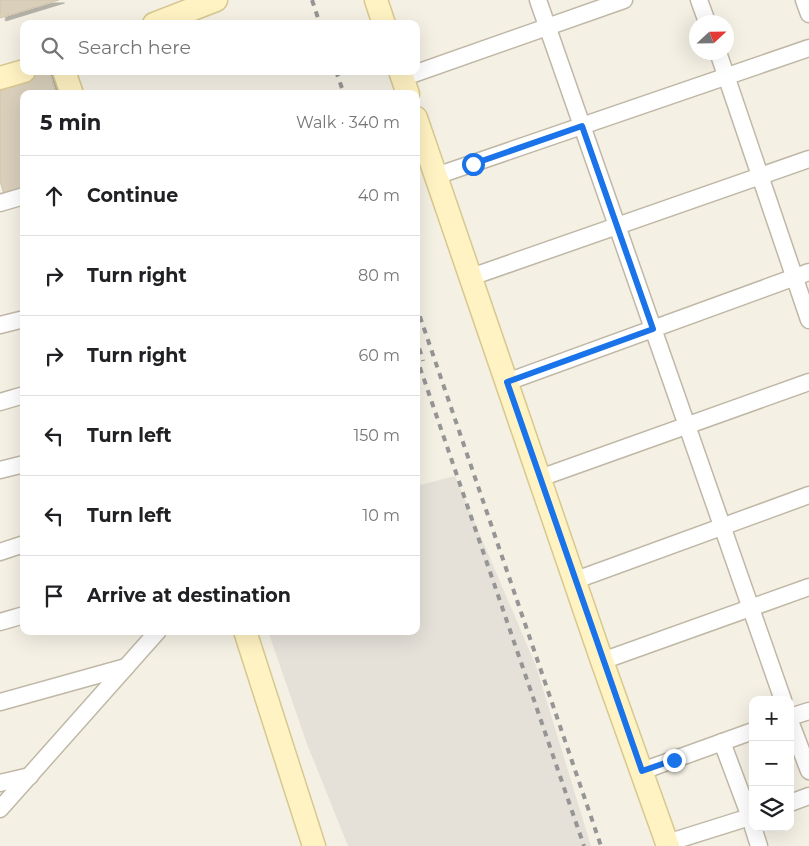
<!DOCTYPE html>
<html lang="en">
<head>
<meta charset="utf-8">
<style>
  body { margin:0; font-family:Montserrat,sans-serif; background:#f2f2f2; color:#202124 }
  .controls { position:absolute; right:15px; bottom:15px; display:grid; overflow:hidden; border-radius:10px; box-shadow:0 5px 20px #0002 }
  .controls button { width:45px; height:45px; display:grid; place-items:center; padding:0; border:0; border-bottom:1px solid #e0e0e0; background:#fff; color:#202124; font:25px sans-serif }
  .compass { position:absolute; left:689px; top:15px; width:45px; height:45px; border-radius:50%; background:#fff; box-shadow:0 5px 20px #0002; rotate:68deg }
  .stop { position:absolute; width:15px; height:15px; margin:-11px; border:4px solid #1a73e8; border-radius:50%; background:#fff }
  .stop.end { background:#1a73e8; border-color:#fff; box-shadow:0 1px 5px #0008 }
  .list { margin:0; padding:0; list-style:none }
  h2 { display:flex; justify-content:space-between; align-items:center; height:65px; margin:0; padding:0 20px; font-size:21px }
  h2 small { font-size:16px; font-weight:400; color:#757577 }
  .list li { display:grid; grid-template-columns:32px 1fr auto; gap:15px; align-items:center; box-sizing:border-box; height:80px; padding:0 20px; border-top:1px solid #e0e0e0 }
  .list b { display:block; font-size:19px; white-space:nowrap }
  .list em { font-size:16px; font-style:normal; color:#757577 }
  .icon { flex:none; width:28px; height:28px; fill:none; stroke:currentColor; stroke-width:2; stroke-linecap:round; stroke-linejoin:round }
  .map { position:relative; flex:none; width:809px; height:846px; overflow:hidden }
  .search { position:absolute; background:#fff; box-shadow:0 5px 20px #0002; left:20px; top:20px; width:400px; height:55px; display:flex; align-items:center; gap:12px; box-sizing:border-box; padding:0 18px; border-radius:10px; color:#757577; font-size:19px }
  .panel { position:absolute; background:#fff; box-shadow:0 5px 20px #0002; left:20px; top:90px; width:400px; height:545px; border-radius:10px }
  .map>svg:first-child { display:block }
  .industrial { fill:#e5e1d9 }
  .building { fill:#d9cfbb; stroke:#d2c5ab; filter:url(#shadow) }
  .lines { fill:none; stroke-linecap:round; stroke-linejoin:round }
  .street-casing { stroke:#c0b8a6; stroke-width:19 }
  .secondary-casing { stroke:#d7c88f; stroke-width:25 }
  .street { stroke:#fff; stroke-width:16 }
  .secondary { stroke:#fff3c3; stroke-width:22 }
  .rail { stroke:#959595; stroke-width:4; stroke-dasharray:6 6; stroke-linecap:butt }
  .route { stroke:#1a73e8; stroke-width:6 }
</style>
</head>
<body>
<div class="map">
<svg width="809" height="846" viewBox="0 0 809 846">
  <defs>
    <filter id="shadow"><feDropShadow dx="5.5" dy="3" stdDeviation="0" flood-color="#0004"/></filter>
  </defs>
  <rect width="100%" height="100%" fill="#f4f0e4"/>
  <!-- industrial -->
  <polygon class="industrial" points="455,476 536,666 591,846 348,846 307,744 268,631 416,631 416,486"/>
  <!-- building -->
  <g class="building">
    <polygon points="0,0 59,0 0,18"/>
    <polygon points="29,71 49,71 56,94 24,94 24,196 6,201 0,181 0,84"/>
  </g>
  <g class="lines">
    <!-- street casing -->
    <g class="street-casing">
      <g id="street">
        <polyline points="538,0 783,700"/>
        <polyline points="699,0 707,22"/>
        <polyline points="804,0 809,14"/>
        <polyline points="718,52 809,320"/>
        <polyline points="402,78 624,0"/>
        <polyline points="436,176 809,48"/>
        <polyline points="0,203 24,196"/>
        <polyline points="471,277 809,159"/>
        <polyline points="0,325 24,319"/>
        <polyline points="507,382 809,272"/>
        <polyline points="0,402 24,395"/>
        <polyline points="0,470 24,464"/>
        <polyline points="540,478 809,382"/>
        <polyline points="0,552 24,544"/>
        <polyline points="576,580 809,495"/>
        <polyline points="0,622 24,615"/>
        <polyline points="602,661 809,587"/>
        <polyline points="0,702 126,667"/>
        <polyline points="790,717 809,711"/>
        <polyline points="790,721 809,771"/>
        <polyline points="722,742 753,825"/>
        <polyline points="642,771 753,731"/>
        <polyline points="0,783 30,776"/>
        <polyline points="790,803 809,796"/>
        <polyline points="0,809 158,631"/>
        <polyline points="753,827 759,846"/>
        <polyline points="667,843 753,816"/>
      </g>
    </g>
    <!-- secondary casing -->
    <g class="secondary-casing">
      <g id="secondary">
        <polyline points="376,0 384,24"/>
        <polyline points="154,24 216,0"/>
        <polyline points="64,71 72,94"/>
        <polyline points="400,71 408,94"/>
        <polyline points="0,78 24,71"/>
        <polyline points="416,118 602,661 668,846"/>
        <polyline points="245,631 314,846"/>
      </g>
    </g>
    <!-- street -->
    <use href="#street" class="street"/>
    <!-- secondary -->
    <use href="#secondary" class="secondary"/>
    <!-- rail -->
    <g class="rail">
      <polyline points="312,0 320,24"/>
      <polyline points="336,71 344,94"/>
      <polyline points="416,305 601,846"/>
      <polyline points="416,337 423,361"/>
      <polyline points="416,356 584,846"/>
    </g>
  </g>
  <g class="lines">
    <!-- route -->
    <polyline class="route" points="473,164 582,126 653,329 507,382 642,771 674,760"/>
  </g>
</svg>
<div class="controls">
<button>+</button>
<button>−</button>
<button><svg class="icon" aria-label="layers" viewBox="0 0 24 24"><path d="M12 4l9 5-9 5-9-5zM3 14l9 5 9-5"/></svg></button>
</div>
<svg class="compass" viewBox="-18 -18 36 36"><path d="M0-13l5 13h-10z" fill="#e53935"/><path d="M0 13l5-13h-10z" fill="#757577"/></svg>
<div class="stop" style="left:473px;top:164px"></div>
<div class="stop end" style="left:674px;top:760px"></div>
<div class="search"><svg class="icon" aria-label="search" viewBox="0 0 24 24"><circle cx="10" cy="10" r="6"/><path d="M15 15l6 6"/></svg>Search here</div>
<section class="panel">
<h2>5 min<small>Walk · 340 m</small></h2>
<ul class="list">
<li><svg class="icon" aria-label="ahead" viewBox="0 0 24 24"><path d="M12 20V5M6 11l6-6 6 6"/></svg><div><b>Continue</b></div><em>40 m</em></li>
<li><svg class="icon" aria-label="right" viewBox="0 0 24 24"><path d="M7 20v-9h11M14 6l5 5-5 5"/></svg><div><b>Turn right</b></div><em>80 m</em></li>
<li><svg class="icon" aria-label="right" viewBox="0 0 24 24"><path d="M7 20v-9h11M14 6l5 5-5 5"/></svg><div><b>Turn right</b></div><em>60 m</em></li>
<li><svg class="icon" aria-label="left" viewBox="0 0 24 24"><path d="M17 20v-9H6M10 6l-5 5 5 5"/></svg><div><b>Turn left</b></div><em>150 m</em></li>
<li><svg class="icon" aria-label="left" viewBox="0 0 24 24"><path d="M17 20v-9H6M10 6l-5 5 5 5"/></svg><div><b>Turn left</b></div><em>10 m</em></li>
<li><svg class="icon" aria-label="arrive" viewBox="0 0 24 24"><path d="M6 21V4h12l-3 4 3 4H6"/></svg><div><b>Arrive at destination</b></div></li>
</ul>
</section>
</div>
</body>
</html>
